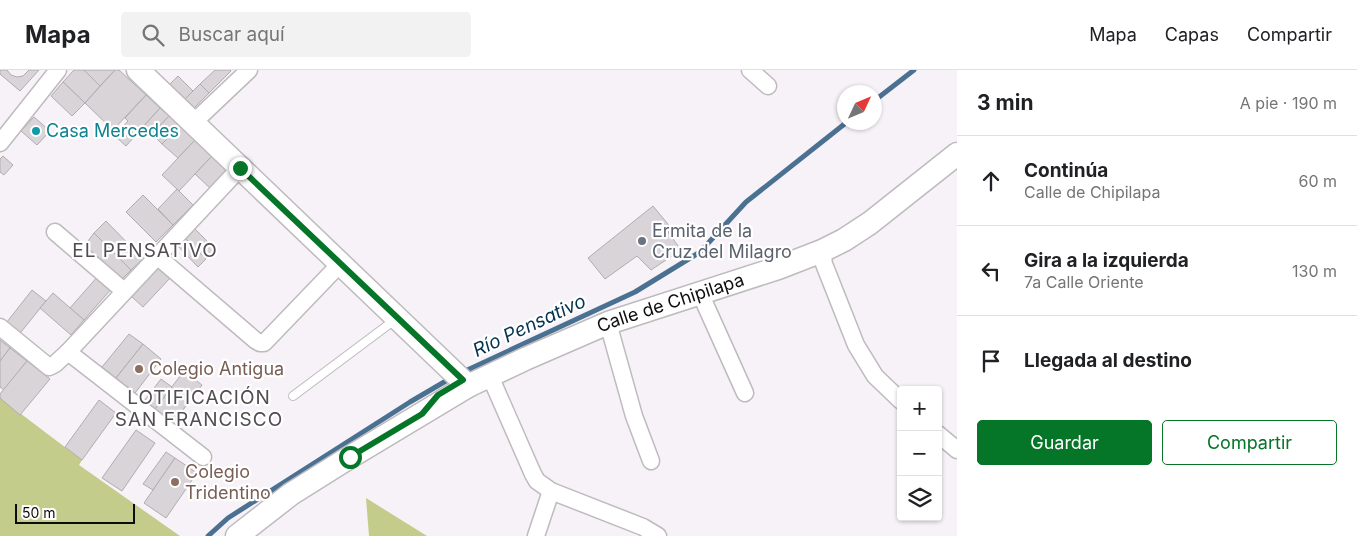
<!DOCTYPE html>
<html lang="es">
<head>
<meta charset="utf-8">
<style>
  body { margin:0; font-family:Inter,sans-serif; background:#f2f2f2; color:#202124 }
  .controls { position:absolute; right:15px; bottom:15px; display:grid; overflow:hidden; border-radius:5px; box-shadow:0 1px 4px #0004 }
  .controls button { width:45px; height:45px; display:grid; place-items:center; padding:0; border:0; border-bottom:1px solid #e0e0e0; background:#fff; color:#202124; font:25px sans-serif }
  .compass { position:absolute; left:837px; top:15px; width:45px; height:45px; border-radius:50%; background:#fff; box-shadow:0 1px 4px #0004; rotate:46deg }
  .scale { position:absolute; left:15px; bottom:12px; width:120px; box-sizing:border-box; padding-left:5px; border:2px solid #0e0d0e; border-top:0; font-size:14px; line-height:18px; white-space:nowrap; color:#0e0d0e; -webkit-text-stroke:4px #fff; paint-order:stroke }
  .stop { position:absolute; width:15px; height:15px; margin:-11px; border:4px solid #057528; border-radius:50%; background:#fff }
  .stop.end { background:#057528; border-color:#fff; box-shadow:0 1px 5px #0008 }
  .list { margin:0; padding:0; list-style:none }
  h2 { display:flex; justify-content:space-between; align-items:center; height:65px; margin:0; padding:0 20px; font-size:21px }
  h2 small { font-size:16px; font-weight:400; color:#757577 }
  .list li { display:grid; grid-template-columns:32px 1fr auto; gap:15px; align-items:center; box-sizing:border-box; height:90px; padding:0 20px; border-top:1px solid #e0e0e0 }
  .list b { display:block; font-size:19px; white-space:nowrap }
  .list p { margin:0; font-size:16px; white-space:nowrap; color:#757577 }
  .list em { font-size:16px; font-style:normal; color:#757577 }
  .actions { display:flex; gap:10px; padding:15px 20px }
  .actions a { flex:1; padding:11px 0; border:1px solid #057528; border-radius:5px; text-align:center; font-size:18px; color:#057528 }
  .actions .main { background:#057528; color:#fff }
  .icon { flex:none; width:28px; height:28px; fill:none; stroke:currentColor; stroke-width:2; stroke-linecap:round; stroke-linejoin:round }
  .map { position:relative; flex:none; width:957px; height:466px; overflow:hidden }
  header { display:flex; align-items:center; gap:30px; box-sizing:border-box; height:70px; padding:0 25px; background:#fff; border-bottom:1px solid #e0e0e0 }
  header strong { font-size:24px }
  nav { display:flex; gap:28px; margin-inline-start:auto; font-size:18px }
  .search { width:350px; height:45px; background:#f2f2f2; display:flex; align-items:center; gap:12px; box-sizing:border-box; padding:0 18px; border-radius:5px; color:#757577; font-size:19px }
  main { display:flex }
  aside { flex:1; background:#fff }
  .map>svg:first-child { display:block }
  .green { fill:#c4cc8c }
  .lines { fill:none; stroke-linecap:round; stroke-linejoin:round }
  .stream { stroke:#4a7191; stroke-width:5 }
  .building { fill:#d8d4d8; stroke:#b0acb0 }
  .lane-casing { stroke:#bebabe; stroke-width:10 }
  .street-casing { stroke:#bebabe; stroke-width:19 }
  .secondary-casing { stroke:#bebabe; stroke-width:25 }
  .lane { stroke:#fff; stroke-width:8 }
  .street { stroke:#fff; stroke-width:16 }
  .secondary { stroke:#fff; stroke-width:22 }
  .route { stroke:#057528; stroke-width:6 }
  .culture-dot { fill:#0f9aa8; stroke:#fff; stroke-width:2 }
  .worship-dot { fill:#6b7280; stroke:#fff; stroke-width:2 }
  .education-dot { fill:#8d6e63; stroke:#fff; stroke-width:2 }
  .labels { text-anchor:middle; stroke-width:4.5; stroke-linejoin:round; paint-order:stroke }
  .culture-label { font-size:18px; fill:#0d838f; stroke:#fff; text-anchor:start }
  .worship-label { font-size:18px; fill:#5b616d; stroke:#fff; text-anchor:start }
  .street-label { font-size:18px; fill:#0e0d0e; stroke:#fff }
  .education-label { font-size:18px; fill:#785e54; stroke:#fff; text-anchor:start }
  .neighbourhood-label { font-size:19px; letter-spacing:1px; fill:#514d51; stroke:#fff }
  .water-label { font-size:19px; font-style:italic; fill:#053452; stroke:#fff }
</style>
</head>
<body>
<header>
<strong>Mapa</strong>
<div class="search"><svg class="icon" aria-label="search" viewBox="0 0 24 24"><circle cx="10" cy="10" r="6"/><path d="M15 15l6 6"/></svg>Buscar aquí</div>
<nav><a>Mapa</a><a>Capas</a><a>Compartir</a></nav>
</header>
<main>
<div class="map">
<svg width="957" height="466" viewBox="0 0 957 466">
  <rect width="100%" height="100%" fill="#f7f2f7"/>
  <!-- green -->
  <g class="green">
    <polygon points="0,328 82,390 79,395 180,466 0,466"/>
    <polygon points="366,428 427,466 369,466"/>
  </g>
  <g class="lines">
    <!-- stream -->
    <g class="stream">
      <polyline points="874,31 914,0"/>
      <polyline points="463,302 635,222 700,182 746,132 847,52"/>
      <polyline points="208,466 228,448 410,332 451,308"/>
    </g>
  </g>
  <!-- building -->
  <g class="building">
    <polygon points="0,0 7,0 11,5 17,7 23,6 29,0 39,0 20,21 0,4"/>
    <polygon points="74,0 84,0 100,16 85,33 63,12"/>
    <polygon points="84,0 115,0 100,16"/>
    <polygon points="115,0 119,0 146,25 113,60 85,33"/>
    <polygon points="215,0 230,0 231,1 209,23 200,14"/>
    <polygon points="178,6 193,21 183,31 168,16"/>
    <polygon points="63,12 85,33 72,46 51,26"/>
    <polygon points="200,14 209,23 192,40 183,31"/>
    <polygon points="146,25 160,38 126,76 115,66 128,51 125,48"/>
    <polygon points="160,38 169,46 151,66 142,58"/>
    <polygon points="169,46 180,56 162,74 152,64"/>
    <polygon points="34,47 50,61 37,75 21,61"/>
    <polygon points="180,56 195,70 178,88 162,74"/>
    <polygon points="195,70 212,86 179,121 162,105"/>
    <polygon points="3,86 13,95 4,105 0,102 0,89"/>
    <polygon points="212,86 229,100 211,119 195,104"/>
    <polygon points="177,119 193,135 173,155 158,139"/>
    <polygon points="143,125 173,155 156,172 126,142"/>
    <polygon points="653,136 672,159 668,162 681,180 651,200 637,186 605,209 588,188"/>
    <polygon points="106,151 143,189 131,200 94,163"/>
    <polygon points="193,157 216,180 206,189 183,166"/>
    <polygon points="94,163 131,200 120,211 82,179"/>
    <polygon points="183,166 206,189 198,197 176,174"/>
    <polygon points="159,195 171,207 143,237 131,226"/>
    <polygon points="99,205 113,217 84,250 70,238"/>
    <polygon points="32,220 46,231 17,267 3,257"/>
    <polygon points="53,223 84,250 71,265 40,238"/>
    <polygon points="129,264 143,274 116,308 102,297"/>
    <polygon points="0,270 10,278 0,291"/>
    <polygon points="143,274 161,289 135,323 116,308"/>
    <polygon points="10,278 27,291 4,320 0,317 0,291"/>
    <polygon points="27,291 50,309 20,345 0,328 0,324"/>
    <polygon points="184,301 202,315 173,353 155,339"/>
    <polygon points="161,309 172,317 155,339 144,331"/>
    <polygon points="99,330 116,343 82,390 65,377"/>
    <polygon points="136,360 155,373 122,421 102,408"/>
    <polygon points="166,382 175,388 153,420 143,414"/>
    <polygon points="175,388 197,403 166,448 144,433"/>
  </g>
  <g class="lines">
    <!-- lane casing -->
    <g class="lane-casing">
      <polyline id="lane" points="293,326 396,249"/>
    </g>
    <!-- street casing -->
    <g class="street-casing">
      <g id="street">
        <polyline points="750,0 768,16"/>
        <polyline points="193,53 249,0"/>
        <polyline points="0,73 58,0"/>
        <polyline points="55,162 124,221"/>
        <polyline points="822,181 824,194 856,275 875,306 901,331"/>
        <polyline points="157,186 255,270 260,273 264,273 340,194"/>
        <polyline points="700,223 745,323"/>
        <polyline points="608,253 634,346 651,391"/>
        <polyline points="0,257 49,297 55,294 68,282 240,98"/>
        <polyline points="68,282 203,387"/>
        <polyline points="490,306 533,404 537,411 551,421 643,457 658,466"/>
        <polyline points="938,364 957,380"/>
        <polyline points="536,466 551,421"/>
      </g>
    </g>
    <!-- secondary casing -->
    <g class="secondary-casing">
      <g id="secondary">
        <polyline points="138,0 468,316"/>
        <path id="s1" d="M237 466 291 424 350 387 468 316 525 289 608 253 778 198 822 181 844 170 870 153 957 84"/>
      </g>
    </g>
    <!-- lane -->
    <use href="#lane" class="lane"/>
    <!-- street -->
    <use href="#street" class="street"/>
    <!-- secondary -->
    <use href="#secondary" class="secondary"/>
  </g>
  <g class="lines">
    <!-- route -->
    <polyline class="route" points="240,98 463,310 438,325 422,344 350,387"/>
  </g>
  <!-- markers -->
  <circle class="culture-dot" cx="36" cy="61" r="5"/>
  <circle class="worship-dot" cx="642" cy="171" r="5"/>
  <g class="education-dot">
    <circle cx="139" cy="299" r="5"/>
    <circle cx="175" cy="412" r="5"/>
  </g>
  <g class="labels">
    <!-- culture labels -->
    <g class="culture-label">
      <text x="46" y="67">Casa Mercedes</text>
    </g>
    <!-- worship labels -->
    <g class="worship-label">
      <text x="652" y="167">Ermita de la<tspan x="652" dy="21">Cruz del Milagro</tspan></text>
    </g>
    <!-- street labels -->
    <g class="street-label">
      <text dy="6" stroke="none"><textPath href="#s1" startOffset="495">Calle de Chipilapa</textPath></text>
    </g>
    <!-- education labels -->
    <g class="education-label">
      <text x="149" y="305">Colegio Antigua</text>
      <text x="185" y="408">Colegio<tspan x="185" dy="21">Tridentino</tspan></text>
    </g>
    <!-- neighbourhood labels -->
    <g class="neighbourhood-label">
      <text x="145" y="187">EL PENSATIVO</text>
      <text x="199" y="334">LOTIFICACIÓN<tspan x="199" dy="22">SAN FRANCISCO</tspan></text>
    </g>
    <!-- water labels -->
    <g class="water-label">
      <text transform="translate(529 255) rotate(-25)" y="7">Río Pensativo</text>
    </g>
  </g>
</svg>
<div class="controls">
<button>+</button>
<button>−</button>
<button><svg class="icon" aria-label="layers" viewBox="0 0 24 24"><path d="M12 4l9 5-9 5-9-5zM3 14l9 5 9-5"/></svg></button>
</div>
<svg class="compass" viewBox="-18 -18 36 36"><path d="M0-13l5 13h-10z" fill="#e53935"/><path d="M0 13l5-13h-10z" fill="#757577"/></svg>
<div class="scale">50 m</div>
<div class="stop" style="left:350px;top:387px"></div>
<div class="stop end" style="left:240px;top:98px"></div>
</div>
<aside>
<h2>3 min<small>A pie · 190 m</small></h2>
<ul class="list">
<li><svg class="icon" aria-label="ahead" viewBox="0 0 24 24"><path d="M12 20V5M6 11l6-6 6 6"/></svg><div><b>Continúa</b><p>Calle de Chipilapa</p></div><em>60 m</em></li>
<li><svg class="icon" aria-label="left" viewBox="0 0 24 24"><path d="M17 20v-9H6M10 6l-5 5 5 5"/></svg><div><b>Gira a la izquierda</b><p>7a Calle Oriente</p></div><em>130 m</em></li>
<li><svg class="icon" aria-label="arrive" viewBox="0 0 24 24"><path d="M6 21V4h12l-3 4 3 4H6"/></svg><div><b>Llegada al destino</b></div></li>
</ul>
<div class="actions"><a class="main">Guardar</a><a>Compartir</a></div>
</aside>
</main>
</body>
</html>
